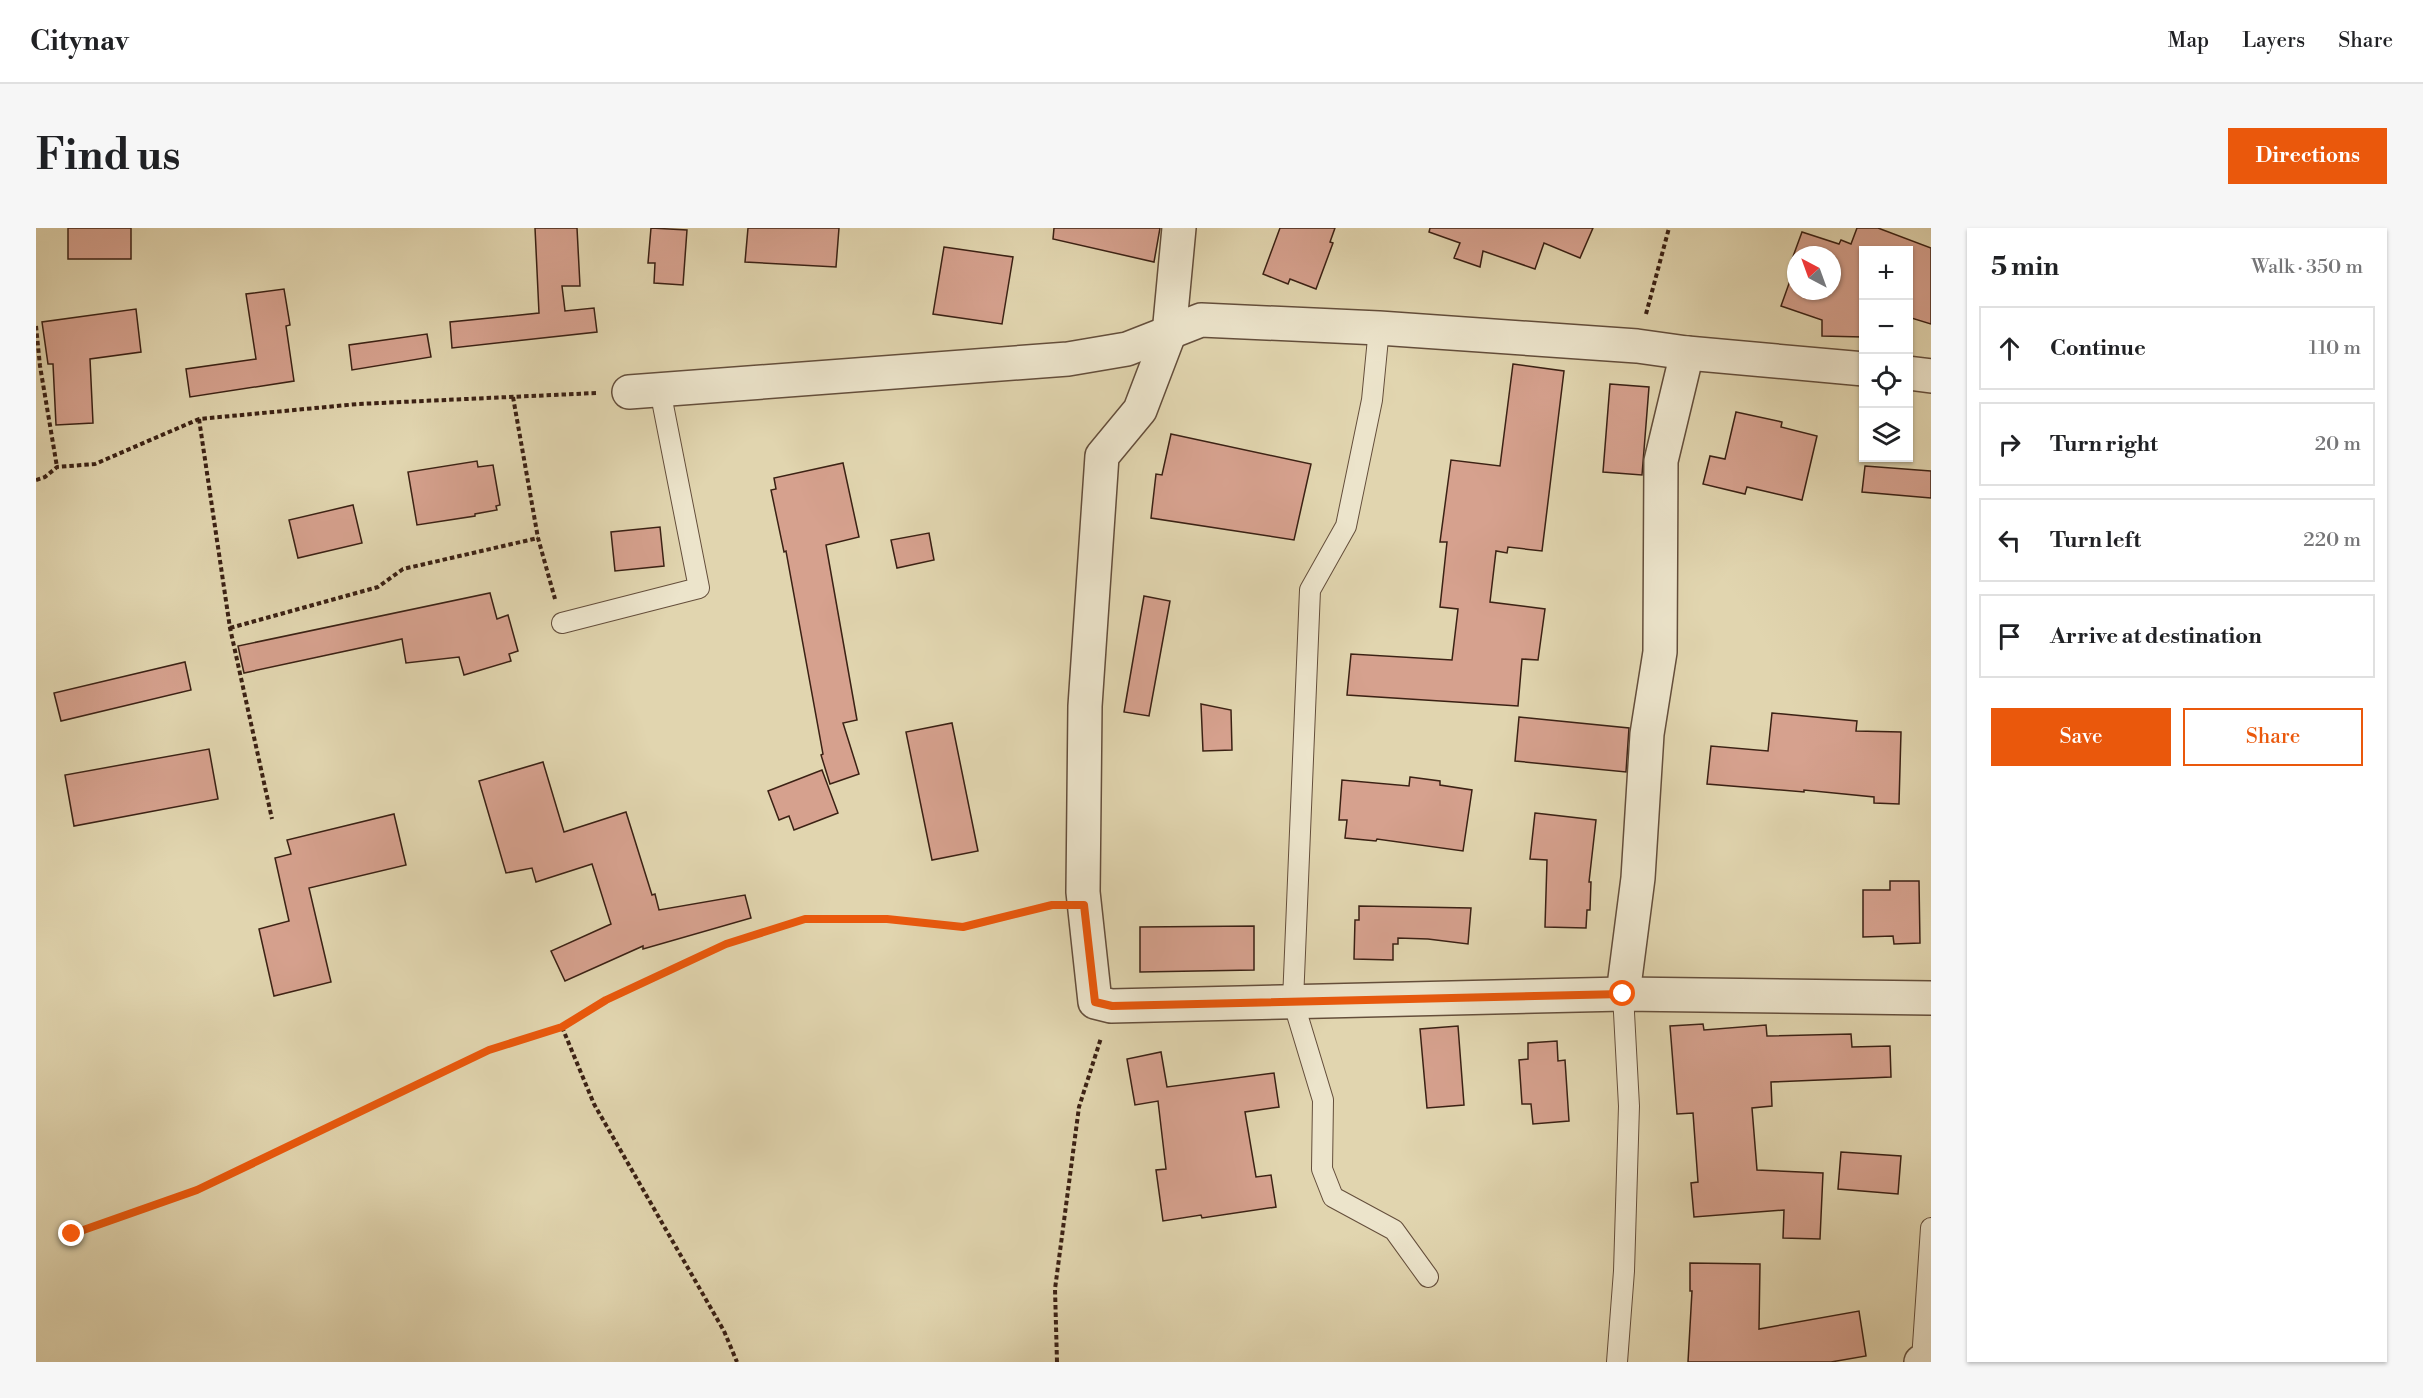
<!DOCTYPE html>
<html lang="en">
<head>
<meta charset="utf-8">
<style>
  body { margin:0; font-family:"Libre Bodoni",serif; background:#f6f6f6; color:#202124 }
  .controls { position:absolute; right:18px; top:18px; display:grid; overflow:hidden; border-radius:0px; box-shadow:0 2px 4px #0004 }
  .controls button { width:54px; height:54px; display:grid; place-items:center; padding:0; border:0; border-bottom:2px solid #e0e0e0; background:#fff; color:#202124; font:30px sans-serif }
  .compass { position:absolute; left:1751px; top:18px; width:54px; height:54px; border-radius:50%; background:#fff; box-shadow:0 2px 4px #0004; rotate:319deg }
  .stop { position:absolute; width:18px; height:18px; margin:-14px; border:4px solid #ea580c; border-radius:50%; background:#fff }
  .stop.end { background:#ea580c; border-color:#fff; box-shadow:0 2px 6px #0008 }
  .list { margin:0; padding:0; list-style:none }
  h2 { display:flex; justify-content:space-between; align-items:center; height:78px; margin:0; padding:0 24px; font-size:26px }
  h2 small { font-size:20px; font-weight:400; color:#757577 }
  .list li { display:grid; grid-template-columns:39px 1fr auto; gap:18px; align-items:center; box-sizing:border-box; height:84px; margin:0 12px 12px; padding:0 12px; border:2px solid #e0e0e0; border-radius:0px }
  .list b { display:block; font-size:22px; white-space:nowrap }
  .list em { font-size:20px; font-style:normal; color:#757577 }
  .actions { display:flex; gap:12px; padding:18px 24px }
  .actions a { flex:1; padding:14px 0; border:2px solid #ea580c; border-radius:0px; text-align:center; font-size:21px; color:#ea580c }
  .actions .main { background:#ea580c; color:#fff }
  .icon { flex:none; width:33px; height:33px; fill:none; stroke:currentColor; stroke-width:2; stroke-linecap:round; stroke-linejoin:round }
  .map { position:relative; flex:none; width:1895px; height:1134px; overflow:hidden; border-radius:0px }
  header { display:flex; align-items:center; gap:36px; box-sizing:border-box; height:84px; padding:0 30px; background:#fff; border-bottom:2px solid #e0e0e0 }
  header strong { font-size:28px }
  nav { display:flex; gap:33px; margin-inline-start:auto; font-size:21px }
  .intro { display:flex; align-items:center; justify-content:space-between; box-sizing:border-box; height:144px; padding:0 36px }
  h1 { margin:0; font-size:42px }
  .button { padding:15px 27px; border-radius:0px; background:#ea580c; color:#fff; font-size:21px; font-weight:700 }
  main { display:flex; gap:36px; padding:0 36px }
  aside { flex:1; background:#fff; border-radius:0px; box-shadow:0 2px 4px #0004 }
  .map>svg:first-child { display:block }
  .building { fill:#d6a18e; stroke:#3b2114; stroke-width:1.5; fill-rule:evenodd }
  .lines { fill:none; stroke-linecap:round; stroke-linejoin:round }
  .lane-casing { stroke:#644e3b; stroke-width:22 }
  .street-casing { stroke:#644e3b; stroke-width:36 }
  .path { stroke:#3b2114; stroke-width:4; stroke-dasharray:4.5 3; stroke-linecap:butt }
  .lane { stroke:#ece4cb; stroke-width:20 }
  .street { stroke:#ece4cb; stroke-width:33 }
  .route { stroke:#ea580c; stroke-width:8 }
</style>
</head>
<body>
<header>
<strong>Citynav</strong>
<nav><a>Map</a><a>Layers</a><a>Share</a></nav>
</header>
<div class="intro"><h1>Find us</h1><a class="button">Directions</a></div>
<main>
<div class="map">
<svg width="1895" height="1134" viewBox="0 0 1895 1134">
  <rect width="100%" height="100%" fill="#e1d5af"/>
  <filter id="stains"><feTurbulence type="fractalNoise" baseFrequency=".00333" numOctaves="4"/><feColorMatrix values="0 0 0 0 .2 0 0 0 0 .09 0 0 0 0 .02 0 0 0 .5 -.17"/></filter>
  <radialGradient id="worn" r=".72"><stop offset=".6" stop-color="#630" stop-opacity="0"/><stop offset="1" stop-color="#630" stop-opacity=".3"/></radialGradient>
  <!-- building -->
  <g class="building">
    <rect x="32" y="0" width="63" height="31"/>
    <polygon points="499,0 541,0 544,58 526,58 529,83 558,80 561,104 416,120 414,94 503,85"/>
    <polygon points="615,0 651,2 647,57 618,55 619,35 612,35"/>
    <polygon points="712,0 803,0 800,39 709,34"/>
    <polygon points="1018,0 1124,0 1118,34 1017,11"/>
    <polygon points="1244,0 1299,0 1294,14 1297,15 1280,61 1254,51 1252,56 1227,46"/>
    <polygon points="1394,0 1557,0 1544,30 1508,15 1499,41 1447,23 1444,39 1418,30 1424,15 1393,4"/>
    <path d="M1821 0H1842L1895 20V96L1872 89V22H1827V109L1786 108V92L1745 78 1760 36 1755 34 1766 4 1803 16 1805 12 1815 16ZM1760 27H1796V63H1760Z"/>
    <polygon points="908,19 977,29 966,96 897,86"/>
    <polygon points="248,61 254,97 250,98 258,153 154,169 150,141 220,131 210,66"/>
    <polygon points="100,81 105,124 54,131 57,195 20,197 17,136 12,136 6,94"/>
    <polygon points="391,106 395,129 316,142 313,117"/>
    <polygon points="1477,136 1528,143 1506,323 1472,319 1471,325 1460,323 1454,374 1509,381 1502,432 1486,431 1482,478 1311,467 1315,426 1416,432 1422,381 1404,379 1411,314 1404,314 1415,232 1464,238"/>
    <polygon points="1574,156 1613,159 1606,247 1567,244"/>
    <polygon points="1700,184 1746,194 1745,199 1781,208 1766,272 1711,259 1709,266 1667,256 1674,228 1689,231"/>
    <polygon points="1135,206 1275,236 1258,312 1115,290 1120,246 1126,247"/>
    <polygon points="441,233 442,239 457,237 464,277 460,278 461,282 439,286 439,288 381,297 372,244"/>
    <polygon points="807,235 823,309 790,317 821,492 807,495 823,546 794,556 785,527 787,526 750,323 748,324 735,262 740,261 738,250"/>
    <polygon points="1829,238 1895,243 1895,270 1826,264"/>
    <polygon points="317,277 326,315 262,330 253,292"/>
    <polygon points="624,299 628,338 579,343 575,304"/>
    <polygon points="893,305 898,332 861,340 855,312"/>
    <polygon points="454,365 461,391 472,387 482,423 473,426 475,433 428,447 423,429 370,435 366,411 208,445 202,418"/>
    <polygon points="1108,368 1134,373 1113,488 1088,484"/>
    <polygon points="149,434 155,462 25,493 18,465"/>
    <polygon points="1165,476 1195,482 1196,522 1167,523"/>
    <polygon points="1736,485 1821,493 1820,503 1865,504 1863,576 1838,575 1838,569 1768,562 1768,564 1671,556 1675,518 1732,523"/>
    <polygon points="1483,489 1593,500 1590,544 1479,533"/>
    <polygon points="916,495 942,623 896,632 870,504"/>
    <polygon points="173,521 182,571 38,598 29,547"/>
    <polygon points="507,534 528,604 590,584 616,667 619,666 623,682 709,667 715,690 607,721 607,718 529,753 515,723 575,696 556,636 500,654 496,640 470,645 443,553"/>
    <polygon points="786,542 802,585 758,602 753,588 743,592 732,563"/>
    <polygon points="1374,549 1404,553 1404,557 1436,562 1427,623 1341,611 1340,613 1309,610 1311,592 1303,592 1306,552 1373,558"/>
    <polygon points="1499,585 1560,592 1553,654 1555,654 1554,682 1551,682 1550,700 1509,699 1511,632 1494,631"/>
    <polygon points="358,586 370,637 273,660 295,754 238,768 223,701 253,693 239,630 255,626 251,612"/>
    <polygon points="1854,653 1883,653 1884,715 1858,716 1857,708 1827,709 1827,662 1854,662"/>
    <polygon points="1323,678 1435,680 1432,716 1392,711 1362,710 1362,716 1357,716 1357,732 1318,731 1319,692 1323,692"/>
    <polygon points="1218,698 1218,742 1104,744 1104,699"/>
    <polygon points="1667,796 1668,802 1730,797 1731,808 1815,806 1816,819 1854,818 1855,849 1735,854 1736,878 1716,880 1721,942 1787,945 1784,1011 1747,1010 1748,982 1658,989 1655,955 1662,954 1657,885 1641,886 1634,798"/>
    <polygon points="1422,798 1428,877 1391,880 1384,801"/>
    <polygon points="1521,813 1522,833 1529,832 1533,893 1497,896 1495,876 1486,876 1483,832 1492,831 1492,815"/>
    <polygon points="1125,824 1131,859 1238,845 1243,879 1209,884 1220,949 1235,947 1240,979 1166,990 1165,987 1127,993 1120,942 1130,941 1122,873 1099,877 1091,831"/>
    <polygon points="1805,924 1865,928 1862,966 1802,961"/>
    <polygon points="1654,1035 1724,1036 1723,1101 1823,1083 1830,1128 1795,1134 1652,1134 1656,1063 1654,1063"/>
  </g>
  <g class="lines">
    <!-- lane casing -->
    <g class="lane-casing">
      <g id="lane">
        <polyline points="1343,100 1336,172 1310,298 1274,362 1257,773 1287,872 1286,941 1297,969 1358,1002 1392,1049"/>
        <polyline points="526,395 663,360 624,162"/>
        <polyline points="1886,1132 1895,1000"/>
        <polyline points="1581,1134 1588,1043 1593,878 1587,766"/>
      </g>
    </g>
    <!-- street casing -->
    <g class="street-casing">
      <g id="street">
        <polyline points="1143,0 1133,106 1104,182 1066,228 1049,478 1047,664 1059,774 1075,778 1587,766 1895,770"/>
        <polyline points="1872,145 1895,148"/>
        <polyline points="593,164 1032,131 1091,121 1165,92 1343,100 1601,118 1651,125 1828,141"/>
        <polyline points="1587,766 1602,650 1611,506 1624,424 1625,233 1651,125"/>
        <polyline points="1885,1134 1895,1130"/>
      </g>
    </g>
    <!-- path -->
    <g class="path">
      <polyline points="1610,86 1633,0"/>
      <polyline points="0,98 4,138 21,239"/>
      <polyline points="477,169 502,310 519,371"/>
      <polyline points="163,191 194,400 236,591"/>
      <polyline points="0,252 9,249 21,239 59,236 163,191 322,176 560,165"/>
      <polyline points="194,400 342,359 367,341 502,310"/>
      <polyline points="526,799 558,876 688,1103 701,1134"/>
      <polyline points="37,1007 161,962 453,822 526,799 570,772 690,716 769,691 851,691 927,699 1015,677"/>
      <polyline points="1021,1134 1019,1061 1043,879 1065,810"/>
    </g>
    <!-- lane -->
    <use href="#lane" class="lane"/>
    <!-- street -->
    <use href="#street" class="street"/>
  </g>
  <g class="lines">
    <!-- route -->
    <polyline class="route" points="36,1006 161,962 453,822 526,799 570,772 690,716 769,691 851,691 927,699 1016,677 1048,677 1059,774 1076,778 1587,766"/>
  </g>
  <rect width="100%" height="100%" filter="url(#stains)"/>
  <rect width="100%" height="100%" fill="url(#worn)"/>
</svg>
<div class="controls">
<button>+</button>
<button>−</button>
<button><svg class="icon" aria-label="locate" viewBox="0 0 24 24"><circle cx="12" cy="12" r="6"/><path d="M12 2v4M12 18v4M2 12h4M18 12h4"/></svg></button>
<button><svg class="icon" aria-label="layers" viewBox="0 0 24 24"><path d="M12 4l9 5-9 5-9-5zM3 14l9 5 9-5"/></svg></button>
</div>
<svg class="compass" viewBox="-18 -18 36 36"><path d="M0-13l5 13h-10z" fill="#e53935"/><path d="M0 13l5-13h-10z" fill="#757577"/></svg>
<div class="stop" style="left:1587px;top:766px"></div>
<div class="stop end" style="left:36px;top:1006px"></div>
</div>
<aside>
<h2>5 min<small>Walk · 350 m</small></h2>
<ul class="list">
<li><svg class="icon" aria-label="ahead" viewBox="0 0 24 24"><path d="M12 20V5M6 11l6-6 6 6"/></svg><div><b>Continue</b></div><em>110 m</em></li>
<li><svg class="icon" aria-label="right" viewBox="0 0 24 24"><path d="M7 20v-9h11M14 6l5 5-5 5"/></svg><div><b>Turn right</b></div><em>20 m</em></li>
<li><svg class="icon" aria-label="left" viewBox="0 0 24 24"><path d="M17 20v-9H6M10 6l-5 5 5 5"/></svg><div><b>Turn left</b></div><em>220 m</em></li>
<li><svg class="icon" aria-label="arrive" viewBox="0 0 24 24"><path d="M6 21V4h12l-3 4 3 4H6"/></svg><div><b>Arrive at destination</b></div></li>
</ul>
<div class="actions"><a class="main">Save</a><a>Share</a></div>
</aside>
</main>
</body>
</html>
